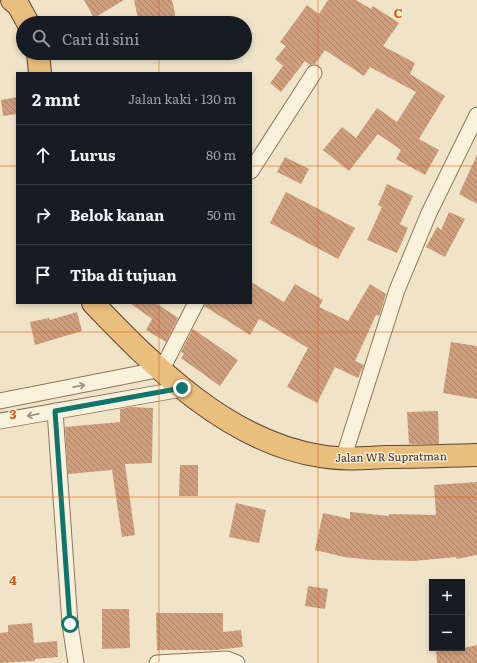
<!DOCTYPE html>
<html lang="id">
<head>
<meta charset="utf-8">
<style>
  body { margin:0; font-family:Literata,serif; background:#20242c; color:#f1f3f6 }
  .controls { position:absolute; right:12px; bottom:12px; display:grid; overflow:hidden; border-radius:0px; box-shadow:0 2px 6px #0003 }
  .controls button { width:36px; height:36px; display:grid; place-items:center; padding:0; border:0; border-bottom:1px solid #363941; background:#171b24; color:#f1f3f6; font:20px sans-serif }
  .stop { position:absolute; width:12px; height:12px; margin:-9px; border:3px solid #0f766e; border-radius:50%; background:#fff }
  .stop.end { background:#0f766e; border-color:#fff; box-shadow:0 1px 4px #0008 }
  .list { margin:0; padding:0; list-style:none }
  h2 { display:flex; justify-content:space-between; align-items:center; height:52px; margin:0; padding:0 16px; font-size:17px }
  h2 small { font-size:13px; font-weight:400; color:#9ea1a6 }
  .list li { display:grid; grid-template-columns:26px 1fr auto; gap:12px; align-items:center; box-sizing:border-box; height:60px; padding:0 16px; border-top:1px solid #363941 }
  .list b { display:block; font-size:15px; white-space:nowrap }
  .list em { font-size:13px; font-style:normal; color:#9ea1a6 }
  .icon { flex:none; width:22px; height:22px; fill:none; stroke:currentColor; stroke-width:2; stroke-linecap:round; stroke-linejoin:round }
  .map { position:relative; flex:none; width:477px; height:663px; overflow:hidden }
  .search { position:absolute; background:#171b24; box-shadow:0 2px 6px #0003; left:16px; top:16px; width:236px; height:44px; display:flex; align-items:center; gap:10px; box-sizing:border-box; padding:0 14px; border-radius:22px; color:#9ea1a6; font-size:15px }
  .panel { position:absolute; background:#171b24; box-shadow:0 2px 6px #0003; left:16px; top:72px; width:236px; height:232px; border-radius:0px }
  .map>svg:first-child { display:block }
  .building { fill:url(#building-back-hatch) }
  .lines { fill:none; stroke-linecap:round; stroke-linejoin:round }
  .minor-casing { stroke:#8d765c; stroke-width:17 }
  .trunk-casing { stroke:#5b4430; stroke-width:24 }
  .minor { stroke:#faf1dc; stroke-width:15 }
  .trunk { stroke:#eabe7c; stroke-width:22 }
  .oneway { stroke:#9c907e }
  .route { stroke:#0f766e; stroke-width:5 }
  .grid { fill:none; stroke:#df570d; stroke-width:1; stroke-opacity:0.55 }
  .labels { text-anchor:middle; stroke-width:3; stroke-linejoin:round; paint-order:stroke }
  .street-label { font-size:11px; fill:#3d2e20; stroke:#f7eed8 }
  .grid-label { font-size:13px; text-anchor:middle; font-weight:bold; fill:#df570d; stroke:#f7eed8; stroke-width:3; stroke-linejoin:round; paint-order:stroke }
</style>
</head>
<body>
<div class="map">
<svg width="477" height="663" viewBox="0 0 477 663">
  <defs>
    <pattern id="building-back-hatch" width="6" height="6" patternUnits="userSpaceOnUse"><rect width="6" height="6" fill="#cf9f7d"/><path d="M-1 5l2 2M0 0l6 6M5-1l2 2" fill="none" stroke="#a98266"/></pattern>
  </defs>
  <rect width="100%" height="100%" fill="#f0e4c8"/>
  <!-- building -->
  <g class="building">
    <polygon points="84,0 124,0 94,18"/>
    <polygon points="134,0 172,0 177,23 139,23"/>
    <polygon points="328,0 356,0 371,9 373,6 399,23 383,46 415,63 410,74 445,96 419,139 439,150 425,175 396,159 401,150 378,134 349,171 323,150 342,127 356,138 377,108 397,122 416,92 370,67 364,76 325,50 315,64 310,65 305,61 281,92 270,83 283,66 275,59 286,46 280,42 307,5 319,14"/>
    <polygon points="17,97 17,114 3,116 1,100"/>
    <polygon points="477,155 477,204 459,194"/>
    <polygon points="285,157 309,169 301,184 277,172"/>
    <polygon points="387,184 413,196 400,224 408,228 397,253 367,240 382,207 378,205"/>
    <polygon points="286,192 355,228 338,259 270,223"/>
    <polygon points="449,212 465,219 445,257 426,247 437,227 441,230"/>
    <polygon points="251,282 284,302 295,284 323,300 319,307 348,321 370,284 386,294 380,314 379,316 376,315 355,361 364,365 358,378 335,367 317,403 287,387 308,348 259,319 250,335 204,306 205,303 251,303"/>
    <polygon points="130,303 156,303 178,318 166,342 146,330 152,319"/>
    <polygon points="77,312 82,331 35,345 30,322 49,318 50,320"/>
    <polygon points="193,329 238,360 220,386 181,358 184,354 181,352"/>
    <polygon points="451,342 477,346 477,399 443,393"/>
    <polygon points="131,407 153,408 152,463 125,464 135,535 122,537 112,470 68,474 65,427 120,422 120,409"/>
    <polygon points="438,411 439,444 409,444 407,412"/>
    <polygon points="180,465 198,465 198,496 179,496"/>
    <polygon points="477,482 477,555 457,559 456,557 414,561 372,560 344,557 315,550 323,513 350,519 350,512 389,516 389,514 436,515 434,485"/>
    <polygon points="236,503 266,510 259,543 229,537"/>
    <polygon points="308,586 328,589 325,609 305,606"/>
    <polygon points="102,609 129,609 130,648 102,649"/>
    <polygon points="156,613 223,613 223,632 241,630 243,647 216,650 157,650"/>
    <polygon points="32,623 34,643 57,641 58,657 35,659 35,661 0,663 0,633 8,632 8,625"/>
    <polygon points="477,645 477,663 437,663 436,648 463,648"/>
  </g>
  <g class="lines">
    <!-- minor casing -->
    <g class="minor-casing">
      <g id="minor">
        <polyline points="251,171 314,73"/>
        <polyline points="0,401 162,369 196,303"/>
        <polyline points="55,411 70,624 76,663"/>
        <polyline points="0,421 182,389"/>
        <polyline points="343,459 397,290 429,213 477,115"/>
        <polyline points="157,663 227,659 237,663"/>
      </g>
    </g>
    <!-- trunk casing -->
    <g class="trunk-casing">
      <g id="trunk">
        <polyline points="12,0 18,5 28,23"/>
        <polyline points="38,53 40,73"/>
        <path d="M93 303C154 367 229 442 320 456 342 460 364 458 386 457 416 457 447 456 477 455"/>
      </g>
    </g>
    <!-- minor -->
    <use href="#minor" class="minor"/>
    <!-- trunk -->
    <use href="#trunk" class="trunk"/>
  </g>
  <!-- one-way arrows -->
  <defs><path id="oneway-shaft" d="M-6 0H5M1.5-3L5.5 0L1.5 3" fill="none" stroke-width="1.6" stroke-linecap="round" stroke-linejoin="round"/></defs>
  <g class="oneway">
    <use href="#oneway-shaft" transform="translate(79 386) rotate(-11)"/>
    <use href="#oneway-shaft" transform="translate(33 415) rotate(169)"/>
  </g>
  <g class="lines">
    <!-- route -->
    <polyline class="route" points="70,624 55,411 182,388"/>
  </g>
  <!-- grid -->
  <path class="grid" d="M159 0V23M318 0V663M159 53V73M0 166H17M251 166H477M159 303V663M0 332H477M0 497H477"/>
  <g class="labels">
    <!-- street labels -->
    <g class="street-label">
      <text transform="translate(391 457) rotate(-1)" y="4">Jalan WR Supratman</text>
    </g>
  </g>
  <g class="grid-label">
    <text x="398" y="18">C</text>
    <text x="13" y="419">3</text>
    <text x="13" y="585">4</text>
  </g>
</svg>
<div class="controls">
<button>+</button>
<button>−</button>
</div>
<div class="stop" style="left:70px;top:624px"></div>
<div class="stop end" style="left:182px;top:388px"></div>
<div class="search"><svg class="icon" aria-label="search" viewBox="0 0 24 24"><circle cx="10" cy="10" r="6"/><path d="M15 15l6 6"/></svg>Cari di sini</div>
<section class="panel">
<h2>2 mnt<small>Jalan kaki · 130 m</small></h2>
<ul class="list">
<li><svg class="icon" aria-label="ahead" viewBox="0 0 24 24"><path d="M12 20V5M6 11l6-6 6 6"/></svg><div><b>Lurus</b></div><em>80 m</em></li>
<li><svg class="icon" aria-label="right" viewBox="0 0 24 24"><path d="M7 20v-9h11M14 6l5 5-5 5"/></svg><div><b>Belok kanan</b></div><em>50 m</em></li>
<li><svg class="icon" aria-label="arrive" viewBox="0 0 24 24"><path d="M6 21V4h12l-3 4 3 4H6"/></svg><div><b>Tiba di tujuan</b></div></li>
</ul>
</section>
</div>
</body>
</html>
